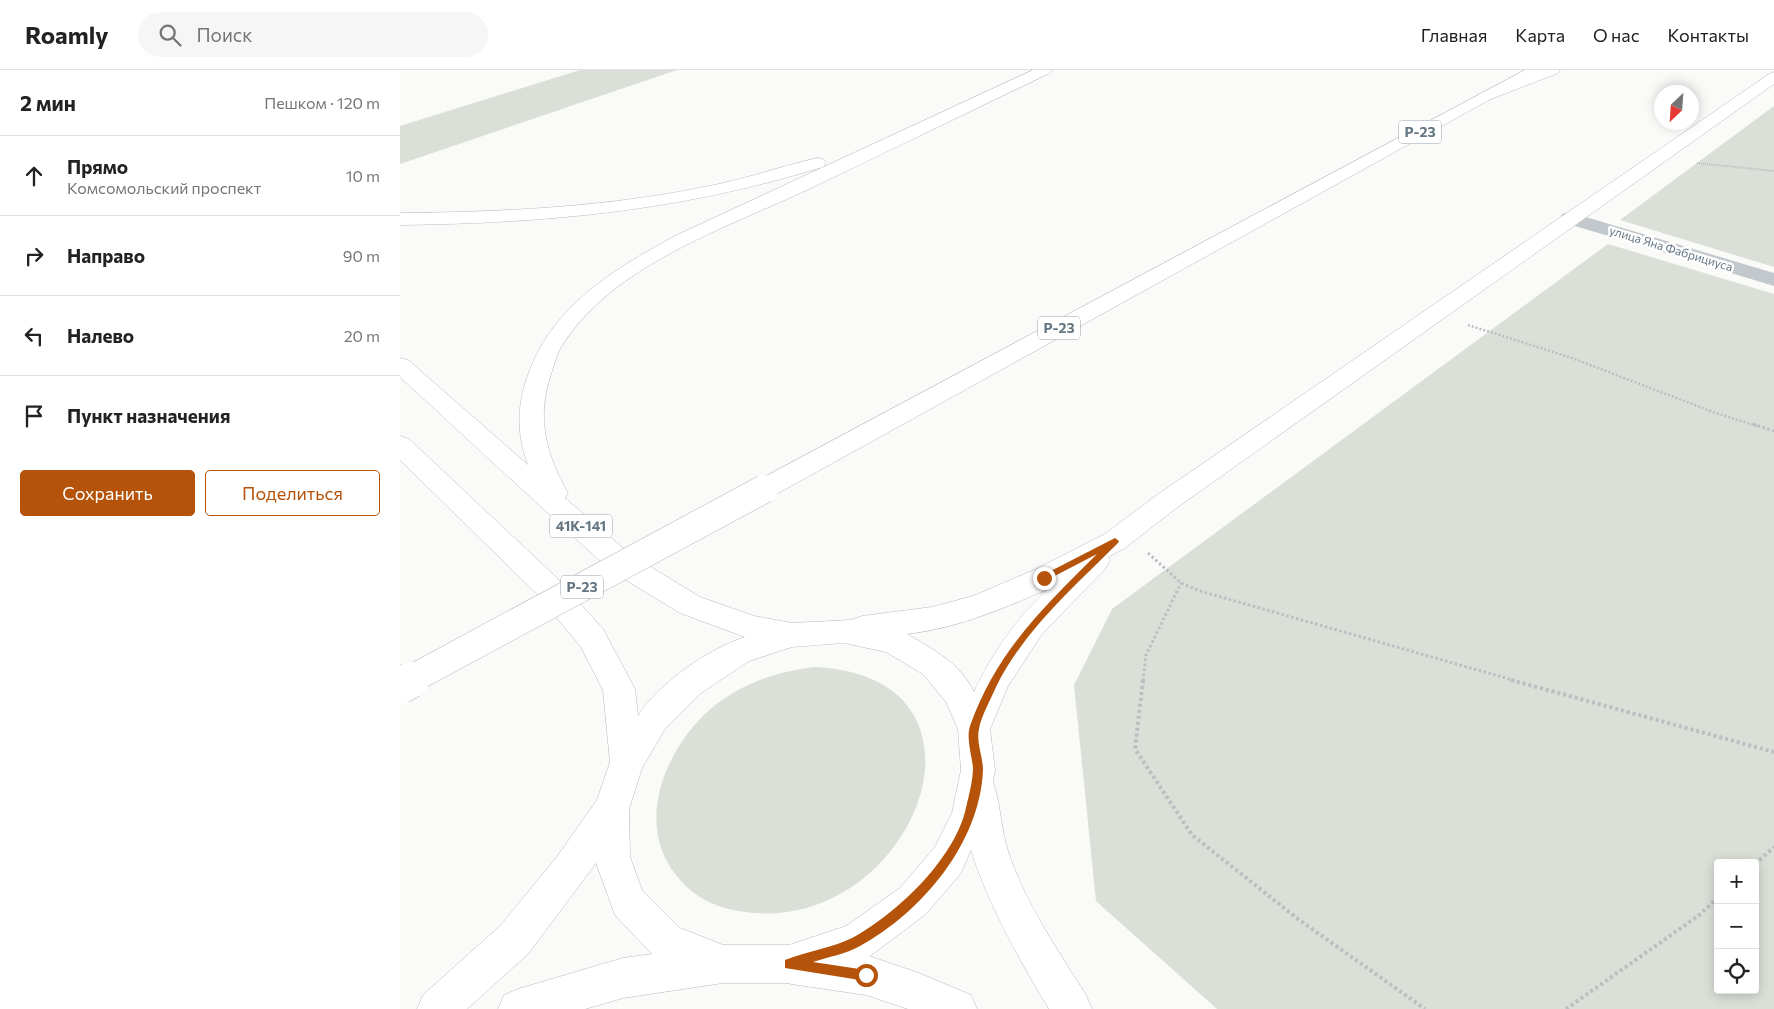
<!DOCTYPE html>
<html lang="ru">
<head>
<meta charset="utf-8">
<style>
  body { margin:0; font-family:Commissioner,sans-serif; background:#f6f6f6; color:#222 }
  .controls { position:absolute; right:15px; bottom:15px; display:grid; overflow:hidden; border-radius:5px; box-shadow:0 2px 12px #0003 }
  .controls button { width:45px; height:45px; display:grid; place-items:center; padding:0; border:0; border-bottom:1px solid #e0e0e0; background:#fff; color:#222; font:25px sans-serif }
  .compass { position:absolute; left:1254px; top:15px; width:45px; height:45px; border-radius:50%; background:#fff; box-shadow:0 2px 12px #0003; rotate:205deg }
  .stop { position:absolute; width:15px; height:15px; margin:-11px; border:4px solid #b45309; border-radius:50%; background:#fff }
  .stop.end { background:#b45309; border-color:#fff; box-shadow:0 1px 5px #0008 }
  .list { margin:0; padding:0; list-style:none }
  h2 { display:flex; justify-content:space-between; align-items:center; height:65px; margin:0; padding:0 20px; font-size:21px }
  h2 small { font-size:16px; font-weight:400; color:#767676 }
  .list li { display:grid; grid-template-columns:32px 1fr auto; gap:15px; align-items:center; box-sizing:border-box; height:80px; padding:0 20px; border-top:1px solid #e0e0e0 }
  .list b { display:block; font-size:19px; white-space:nowrap }
  .list p { margin:0; font-size:16px; white-space:nowrap; color:#767676 }
  .list em { font-size:16px; font-style:normal; color:#767676 }
  .actions { display:flex; gap:10px; padding:15px 20px }
  .actions a { flex:1; padding:11px 0; border:1px solid #b45309; border-radius:5px; text-align:center; font-size:18px; color:#b45309 }
  .actions .main { background:#b45309; color:#fff }
  .icon { flex:none; width:28px; height:28px; fill:none; stroke:currentColor; stroke-width:2; stroke-linecap:round; stroke-linejoin:round }
  .map { position:relative; flex:none; width:1374px; height:939px; overflow:hidden }
  header { display:flex; align-items:center; gap:30px; box-sizing:border-box; height:70px; padding:0 25px; background:#fff; border-bottom:1px solid #e0e0e0 }
  header strong { font-size:24px }
  nav { display:flex; gap:28px; margin-inline-start:auto; font-size:18px }
  .search { width:350px; height:45px; background:#f6f6f6; display:flex; align-items:center; gap:12px; box-sizing:border-box; padding:0 18px; border-radius:28px; color:#767676; font-size:19px }
  main { display:flex }
  aside { flex:1; background:#fff }
  .map>svg:first-child { display:block }
  .green { fill:#dadfd7; fill-rule:evenodd }
  .lines { fill:none; stroke-linecap:round; stroke-linejoin:round }
  .secondary-casing { stroke:#b3babf; stroke-width:1 }
  .primary-casing { stroke:#b5babe; stroke-width:1 }
  .trunk-casing { stroke:#b4b9bd; stroke-width:1 }
  .path-far3 { stroke:#bbbfc2; stroke-width:2; stroke-dasharray:1 1; stroke-linecap:butt }
  .path-far2 { stroke:#bbbfc2; stroke-width:2.5; stroke-dasharray:2 2; stroke-linecap:butt }
  .path-far1 { stroke:#bbbfc2; stroke-width:3; stroke-dasharray:2.5 2.5; stroke-linecap:butt }
  .path { stroke:#bbbfc2; stroke-width:4; stroke-dasharray:3 3; stroke-linecap:butt }
  .minor { fill:#c3c8cc; fill-rule:evenodd }
  .secondary { fill:#fff; fill-rule:evenodd }
  .primary { fill:#fff; fill-rule:evenodd }
  .trunk { fill:#fff; fill-rule:evenodd }
  .trunk-bridge-far1-casing { stroke:#b4b9bd; stroke-width:29; stroke-linecap:butt }
  .trunk-bridge-casing { stroke:#b4b9bd; stroke-width:37; stroke-linecap:butt }
  .trunk-bridge-far1 { stroke:#fff; stroke-width:28 }
  .trunk-bridge { stroke:#fff; stroke-width:36 }
  .route { fill:#b45309 }
  .labels { text-anchor:middle; stroke-width:5; stroke-linejoin:round; paint-order:stroke }
  .far-street-label { font-size:12px; fill:#657683; stroke:#fff }
  .shield { fill:#fff; stroke:#939fa8; stroke-width:1 }
  .shield-label { font-size:14px; font-weight:bold; fill:#657683 }
</style>
</head>
<body>
<header>
<strong>Roamly</strong>
<div class="search"><svg class="icon" aria-label="search" viewBox="0 0 24 24"><circle cx="10" cy="10" r="6"/><path d="M15 15l6 6"/></svg>Поиск</div>
<nav><a>Главная</a><a>Карта</a><a>О нас</a><a>Контакты</a></nav>
</header>
<main>
<aside>
<h2>2 мин<small>Пешком · 120 m</small></h2>
<ul class="list">
<li><svg class="icon" aria-label="ahead" viewBox="0 0 24 24"><path d="M12 20V5M6 11l6-6 6 6"/></svg><div><b>Прямо</b><p>Комсомольский проспект</p></div><em>10 m</em></li>
<li><svg class="icon" aria-label="right" viewBox="0 0 24 24"><path d="M7 20v-9h11M14 6l5 5-5 5"/></svg><div><b>Направо</b></div><em>90 m</em></li>
<li><svg class="icon" aria-label="left" viewBox="0 0 24 24"><path d="M17 20v-9H6M10 6l-5 5 5 5"/></svg><div><b>Налево</b></div><em>20 m</em></li>
<li><svg class="icon" aria-label="arrive" viewBox="0 0 24 24"><path d="M6 21V4h12l-3 4 3 4H6"/></svg><div><b>Пункт назначения</b></div></li>
</ul>
<div class="actions"><a class="main">Сохранить</a><a>Поделиться</a></div>
</aside>
<div class="map">
<svg width="1374" height="939" viewBox="0 0 1374 939">
  <rect width="100%" height="100%" fill="#fafaf8"/>
  <!-- green -->
  <g class="green">
    <polygon points="180,0 277,0 0,94 0,56"/>
    <polygon points="1374,36 1374,197 1220,150"/>
    <path d="M1208 174 1374 224V939H817L696 831 674 615 712 539ZM1318 793H1355V920H1318Z"/>
    <path d="M414 597C624 606 504 886 325 838 306 833 288 821 276 805 236 755 263 685 304 645 334 616 373 602 414 597Z"/>
  </g>
  <g class="lines">
    <!-- secondary casing -->
    <g class="secondary-casing">
      <g id="secondary">
        <path d="M579 702 591 707C601 730 600 757 608 781 625 833 657 879 686 925L692 939H649C620 891 543 761 567 707Z"/>
        <polygon points="391,876 466,885 519,903 571,925 577,939 508,939 466,925 391,914 377,909 372,895 377,881"/>
      </g>
    </g>
    <!-- primary casing -->
    <g class="primary-casing">
      <g id="primary">
        <path d="M633 0H652L650 3C570 41 491 80 411 118 327 158 210 195 160 279 156 286 154 296 151 304 136 347 146 385 168 423L165 428 231 485 300 527 354 546 392 553 451 550 462 546 532 537 573 526 634 500 705 464 757 425 1369 4 1374 2V14L775 439 725 478 708 487 710 490 706 498 642 564 608 616 590 659 595 700 586 745 561 803 526 844 470 886 389 913H323L223 928 185 939H98L104 925 118 919 223 888 252 884 215 845 196 793 128 884 67 939H17L23 925 100 856 156 788 197 730 210 692 203 620 181 577 137 524 0 390V366L9 369 157 508 203 559 235 619 238 646C259 613 308 579 345 567L280 543 211 501 0 307V288L8 290 128 395C116 363 117 333 129 302 154 234 216 198 277 165ZM648 519C616 549 592 583 574 622 560 593 534 580 507 564 558 558 602 539 648 519ZM444 573 486 582 523 604 546 632 558 659 561 700 552 743 535 777 500 818 446 856 389 875H323L280 858 242 820 230 787 229 739 242 698 265 659 301 623 349 591 392 577Z"/>
        <polygon points="1140,0 1160,0 1158,3 1091,29 1081,29 1078,26 1081,23"/>
        <path d="M417 88 423 89 426 93 423 97C279 141 150 153 0 155V143C105 142 211 137 314 115 349 108 382 96 417 88Z"/>
      </g>
    </g>
    <!-- trunk casing -->
    <g class="trunk-casing">
      <polygon id="trunk" points="1125,0 1143,0 373,426 364,428 355,426 351,419 355,412"/>
    </g>
    <!-- path-far3 -->
    <polyline class="path-far3" points="1297,93 1374,101"/>
    <!-- path-far2 -->
    <polyline class="path-far2" points="1068,255 1172,288 1313,342 1357,356"/>
    <!-- path-far1 -->
    <g class="path-far1">
      <polyline points="1353,354 1374,361"/>
      <polyline points="748,483 781,513 800,521 1116,611"/>
      <polyline points="743,611 746,585 781,513"/>
    </g>
    <!-- path -->
    <g class="path">
      <polyline points="743,610 735,679 792,765 898,849 1025,939"/>
      <polyline points="1111,610 1374,682"/>
      <polyline points="1355,794 1374,777"/>
      <polyline points="1166,939 1298,846 1318,828"/>
    </g>
    <!-- minor -->
    <polygon class="minor" points="1169,142 1374,203 1374,216 1162,152 1160,148 1162,144"/>
    <!-- secondary -->
    <use href="#secondary" class="secondary"/>
    <!-- primary -->
    <use href="#primary" class="primary"/>
    <!-- trunk -->
    <use href="#trunk" class="trunk"/>
    <!-- trunk-bridge-far1 casing -->
    <g class="trunk-bridge-far1-casing">
      <polyline id="trunk-bridge-far1" points="8,611 364,419"/>
    </g>
    <!-- trunk-bridge casing -->
    <g class="trunk-bridge-casing">
      <polyline id="trunk-bridge" points="0,616 11,610"/>
    </g>
    <!-- trunk-bridge-far1 -->
    <use href="#trunk-bridge-far1" class="trunk-bridge-far1"/>
    <!-- trunk-bridge -->
    <use href="#trunk-bridge" class="trunk-bridge"/>
  </g>
  <!-- route -->
  <path class="route" d="M715 468 719 471 718 473C674 517 624 560 596 617 591 629 581 646 579 659 576 672 583 687 583 700 580 773 522 842 460 876 446 884 428 887 413 892L466 900 470 901V909L466 911 385 898V890C407 881 433 878 454 867 497 843 552 791 565 742 568 729 573 711 573 698 572 686 566 668 570 656 597 581 642 539 697 484L647 510H641V506Z"/>
  <g class="labels">
    <!-- far-street labels -->
    <g class="far-street-label">
      <text transform="translate(1271 179) rotate(17)" y="4">улица Яна Фабрициуса</text>
    </g>
    <!-- shield labels -->
    <g class="shield">
      <rect x="999" y="50.5" width="42" height="23" rx="4"/>
      <rect x="638" y="246.5" width="42" height="23" rx="4"/>
      <rect x="150" y="444.5" width="62" height="23" rx="4"/>
      <rect x="161" y="505.5" width="42" height="23" rx="4"/>
    </g>
    <g class="shield-label">
      <text x="1020" y="67">Р-23</text>
      <text x="659" y="263">Р-23</text>
      <text x="181" y="461">41К-141</text>
      <text x="182" y="522">Р-23</text>
    </g>
  </g>
</svg>
<div class="controls">
<button>+</button>
<button>−</button>
<button><svg class="icon" aria-label="locate" viewBox="0 0 24 24"><circle cx="12" cy="12" r="6"/><path d="M12 2v4M12 18v4M2 12h4M18 12h4"/></svg></button>
</div>
<svg class="compass" viewBox="-18 -18 36 36"><path d="M0-13l5 13h-10z" fill="#e53935"/><path d="M0 13l5-13h-10z" fill="#767676"/></svg>
<div class="stop" style="left:466px;top:905px"></div>
<div class="stop end" style="left:644px;top:508px"></div>
</div>
</main>
</body>
</html>
